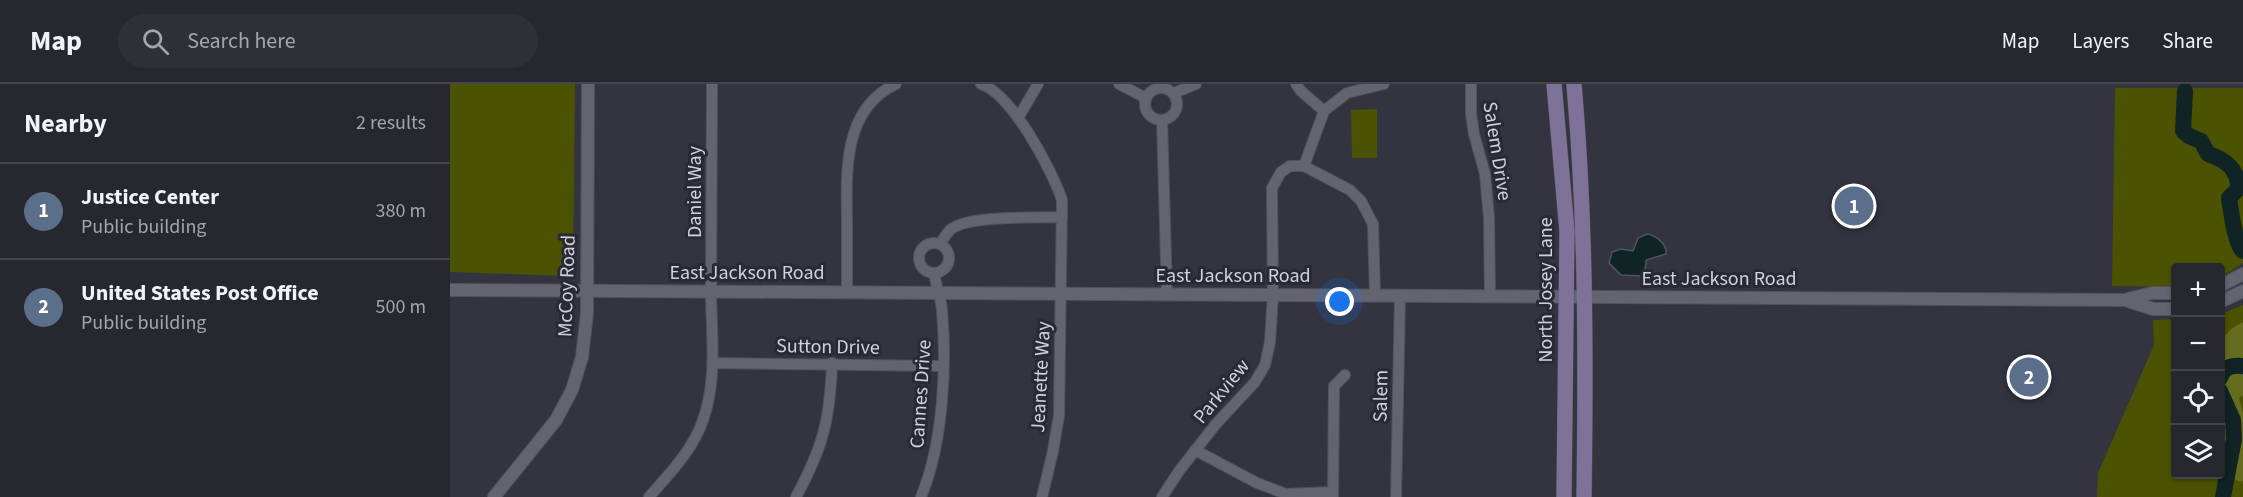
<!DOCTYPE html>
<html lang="en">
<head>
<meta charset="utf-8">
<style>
  body { margin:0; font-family:"Source Sans 3",sans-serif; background:#2f2f38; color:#f1f3f6 }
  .controls { position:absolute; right:18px; bottom:18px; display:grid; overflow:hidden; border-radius:6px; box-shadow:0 2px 4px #0004 }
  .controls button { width:54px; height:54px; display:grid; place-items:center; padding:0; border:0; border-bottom:2px solid #43444c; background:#272730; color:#f1f3f6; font:30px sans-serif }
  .you { position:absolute; left:890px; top:218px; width:21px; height:21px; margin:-15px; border:4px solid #fff; border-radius:50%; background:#1a73e8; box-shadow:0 0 0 9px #1a73e833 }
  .badge { display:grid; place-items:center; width:39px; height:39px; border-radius:50%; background:#8bbbb9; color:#fff; font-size:20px; font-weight:700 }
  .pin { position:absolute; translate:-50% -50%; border:3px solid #fff; box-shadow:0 2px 6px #0006 }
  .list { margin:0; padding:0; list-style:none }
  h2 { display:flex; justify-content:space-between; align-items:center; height:78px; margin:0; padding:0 24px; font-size:26px }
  h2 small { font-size:20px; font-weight:400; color:#a4a5ab }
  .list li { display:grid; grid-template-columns:39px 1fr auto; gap:18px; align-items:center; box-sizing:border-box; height:96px; padding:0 24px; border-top:2px solid #43444c }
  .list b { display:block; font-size:22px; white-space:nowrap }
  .list p { margin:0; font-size:20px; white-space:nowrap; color:#a4a5ab }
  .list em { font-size:20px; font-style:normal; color:#a4a5ab }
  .icon { flex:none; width:33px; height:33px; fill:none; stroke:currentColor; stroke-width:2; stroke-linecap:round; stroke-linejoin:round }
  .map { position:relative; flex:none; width:1793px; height:413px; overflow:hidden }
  header { display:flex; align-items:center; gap:36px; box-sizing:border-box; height:84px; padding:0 30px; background:#272730; border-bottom:2px solid #43444c }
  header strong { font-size:28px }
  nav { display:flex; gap:33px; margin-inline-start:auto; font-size:21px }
  .search { width:420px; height:54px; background:#2f2f38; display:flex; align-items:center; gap:15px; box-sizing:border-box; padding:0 21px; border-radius:33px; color:#a4a5ab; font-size:22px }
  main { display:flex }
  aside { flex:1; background:#272730 }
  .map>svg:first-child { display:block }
  .green { fill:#4b5202 }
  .forest { fill:#646c1f }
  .water { fill:#102325; stroke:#4a575b; stroke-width:1.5 }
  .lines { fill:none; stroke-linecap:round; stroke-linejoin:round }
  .stream { stroke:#4a575b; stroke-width:3 }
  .river { stroke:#102325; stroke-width:16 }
  .minor-casing { stroke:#52525c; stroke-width:12 }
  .tertiary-casing { stroke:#52525c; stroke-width:14 }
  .secondary-casing { stroke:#52525c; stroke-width:16 }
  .minor { stroke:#646471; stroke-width:10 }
  .tertiary { stroke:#646471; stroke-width:12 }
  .secondary { stroke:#7f7299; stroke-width:15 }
  .labels { text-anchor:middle; stroke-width:6; stroke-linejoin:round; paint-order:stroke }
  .street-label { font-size:20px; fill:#d1d1d9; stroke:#2a2a36 }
</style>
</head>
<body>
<header>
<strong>Map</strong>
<div class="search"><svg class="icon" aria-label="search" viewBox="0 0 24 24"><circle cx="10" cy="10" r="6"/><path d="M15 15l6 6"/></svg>Search here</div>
<nav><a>Map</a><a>Layers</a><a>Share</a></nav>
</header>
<main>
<aside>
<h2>Nearby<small>2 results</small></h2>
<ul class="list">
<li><span class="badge" style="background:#5c6f8a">1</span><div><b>Justice Center</b><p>Public building</p></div><em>380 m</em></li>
<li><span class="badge" style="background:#5c6f8a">2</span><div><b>United States Post Office</b><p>Public building</p></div><em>500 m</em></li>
</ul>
</aside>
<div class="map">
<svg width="1793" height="413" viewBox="0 0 1793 413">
  <rect width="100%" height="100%" fill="#343440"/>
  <!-- green -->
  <g class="green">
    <polygon points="0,0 125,0 123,192 0,188"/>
    <polygon points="1665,4 1793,4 1793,179 1773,192 1771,193 1770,183 1726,183 1725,203 1662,202"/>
    <polygon points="927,25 927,74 902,74 901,26"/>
    <polygon points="1793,221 1793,413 1647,413 1648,389 1704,261 1703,236 1725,235 1726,390 1770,390 1771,230"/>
  </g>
  <!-- forest -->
  <polygon class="forest" points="1793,238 1793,311 1789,314 1793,329 1793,396 1791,398 1774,391 1772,385 1770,258 1781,245"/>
  <!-- water -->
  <path class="water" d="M1197 150C1205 151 1214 158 1216 166V170L1196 176 1195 187 1192 192 1171 191 1159 179 1162 168 1171 165 1183 167 1188 154Z"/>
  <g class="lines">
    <!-- stream -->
    <polyline class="stream" points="1783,281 1793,290"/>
    <!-- river -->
    <g class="river">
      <path d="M1735 7 1733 47 1739 52 1751 57 1758 70C1775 75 1789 86 1788 105L1779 114C1781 127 1785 160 1793 167"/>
      <path d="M1770 294C1775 282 1782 281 1793 282"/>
      <polyline points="1770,307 1783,336 1784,355 1773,413"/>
    </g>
    <!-- minor casing -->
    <g class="minor-casing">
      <g id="minor">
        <path d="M531 0C562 10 602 86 612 116L609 331 603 367 592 413"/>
        <polyline points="669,0 696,14"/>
        <polyline points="846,0 851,7 874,27"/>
        <polyline points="1021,0 1021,30 1024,50 1035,90 1039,134 1040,212"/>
        <circle cx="711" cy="20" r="16"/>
        <polyline points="724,9 746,0"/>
        <polyline points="568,34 588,0"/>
        <polyline points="712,36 717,210"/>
        <polyline points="854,82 874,27 897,9 934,0"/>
        <circle cx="484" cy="174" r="15"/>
        <path d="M490 160C493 155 497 149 501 145 520 131 587 134 612 133"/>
        <path d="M397 208C397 183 397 159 397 134 396 85 394 24 446 0"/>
        <polyline points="263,279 493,282"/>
        <polyline points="745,366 807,399 836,410 883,408"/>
        <path d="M199 413C220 389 243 366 253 336 268 294 261 248 261 205 261 136 262 68 262 0"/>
        <path d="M346 413C373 363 380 336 382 279"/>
        <path d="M471 413C493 360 497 283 492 226 491 214 486 201 484 189"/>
        <polyline points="712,413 729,387 766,340 805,298 815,281 820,258 823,211 822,104 831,88 840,82 854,82 900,106 911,117 923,140 925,211"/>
        <polyline points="883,413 884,302 895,291"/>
        <polyline points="946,413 950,212"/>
      </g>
    </g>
    <!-- tertiary casing -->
    <g class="tertiary-casing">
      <g id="tertiary">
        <polyline points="1770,202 1793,190"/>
        <polyline points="0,206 1674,216 1702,209 1726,209"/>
        <polyline points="1675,216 1703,225 1726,225"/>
        <polyline points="1770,218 1793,207"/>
        <polyline points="44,413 106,336 122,306 132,273 137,229 138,0"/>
      </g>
    </g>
    <!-- secondary casing -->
    <g class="secondary-casing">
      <g id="secondary">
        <polyline points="1104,0 1117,147 1114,413"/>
        <path d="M1124 0C1136 137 1136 275 1134 413"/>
      </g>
    </g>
    <!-- minor -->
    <use href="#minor" class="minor"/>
    <!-- tertiary -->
    <use href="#tertiary" class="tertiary"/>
    <!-- secondary -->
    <use href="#secondary" class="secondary"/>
  </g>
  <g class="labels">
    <!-- street labels -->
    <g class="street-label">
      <text transform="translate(1048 67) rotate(81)" y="7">Salem Drive</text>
      <text transform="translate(244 108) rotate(-90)" y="7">Daniel Way</text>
      <text x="297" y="195">East Jackson Road</text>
      <text x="783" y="198">East Jackson Road</text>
      <text x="1269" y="201">East Jackson Road</text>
      <text transform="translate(116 202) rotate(-88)" y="7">McCoy Road</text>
      <text transform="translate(1095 206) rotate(-90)" y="7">North Josey Lane</text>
      <text transform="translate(378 262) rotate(1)" y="7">Sutton Drive</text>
      <text transform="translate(590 293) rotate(-87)" y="7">Jeanette Way</text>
      <text transform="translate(771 307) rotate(-51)" y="7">Parkview</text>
      <text transform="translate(470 310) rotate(-86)" y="7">Cannes Drive</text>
      <text transform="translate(930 312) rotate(-89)" y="7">Salem</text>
    </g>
  </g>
</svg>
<div class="controls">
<button>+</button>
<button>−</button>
<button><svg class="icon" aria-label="locate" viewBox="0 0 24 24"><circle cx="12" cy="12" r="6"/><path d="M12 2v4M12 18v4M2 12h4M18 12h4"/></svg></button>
<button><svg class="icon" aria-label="layers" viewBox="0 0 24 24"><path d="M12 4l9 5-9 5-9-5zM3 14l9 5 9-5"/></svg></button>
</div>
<div class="you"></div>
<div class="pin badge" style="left:1404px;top:122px;background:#5c6f8a">1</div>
<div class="pin badge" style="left:1579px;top:293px;background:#5c6f8a">2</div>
</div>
</main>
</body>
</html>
